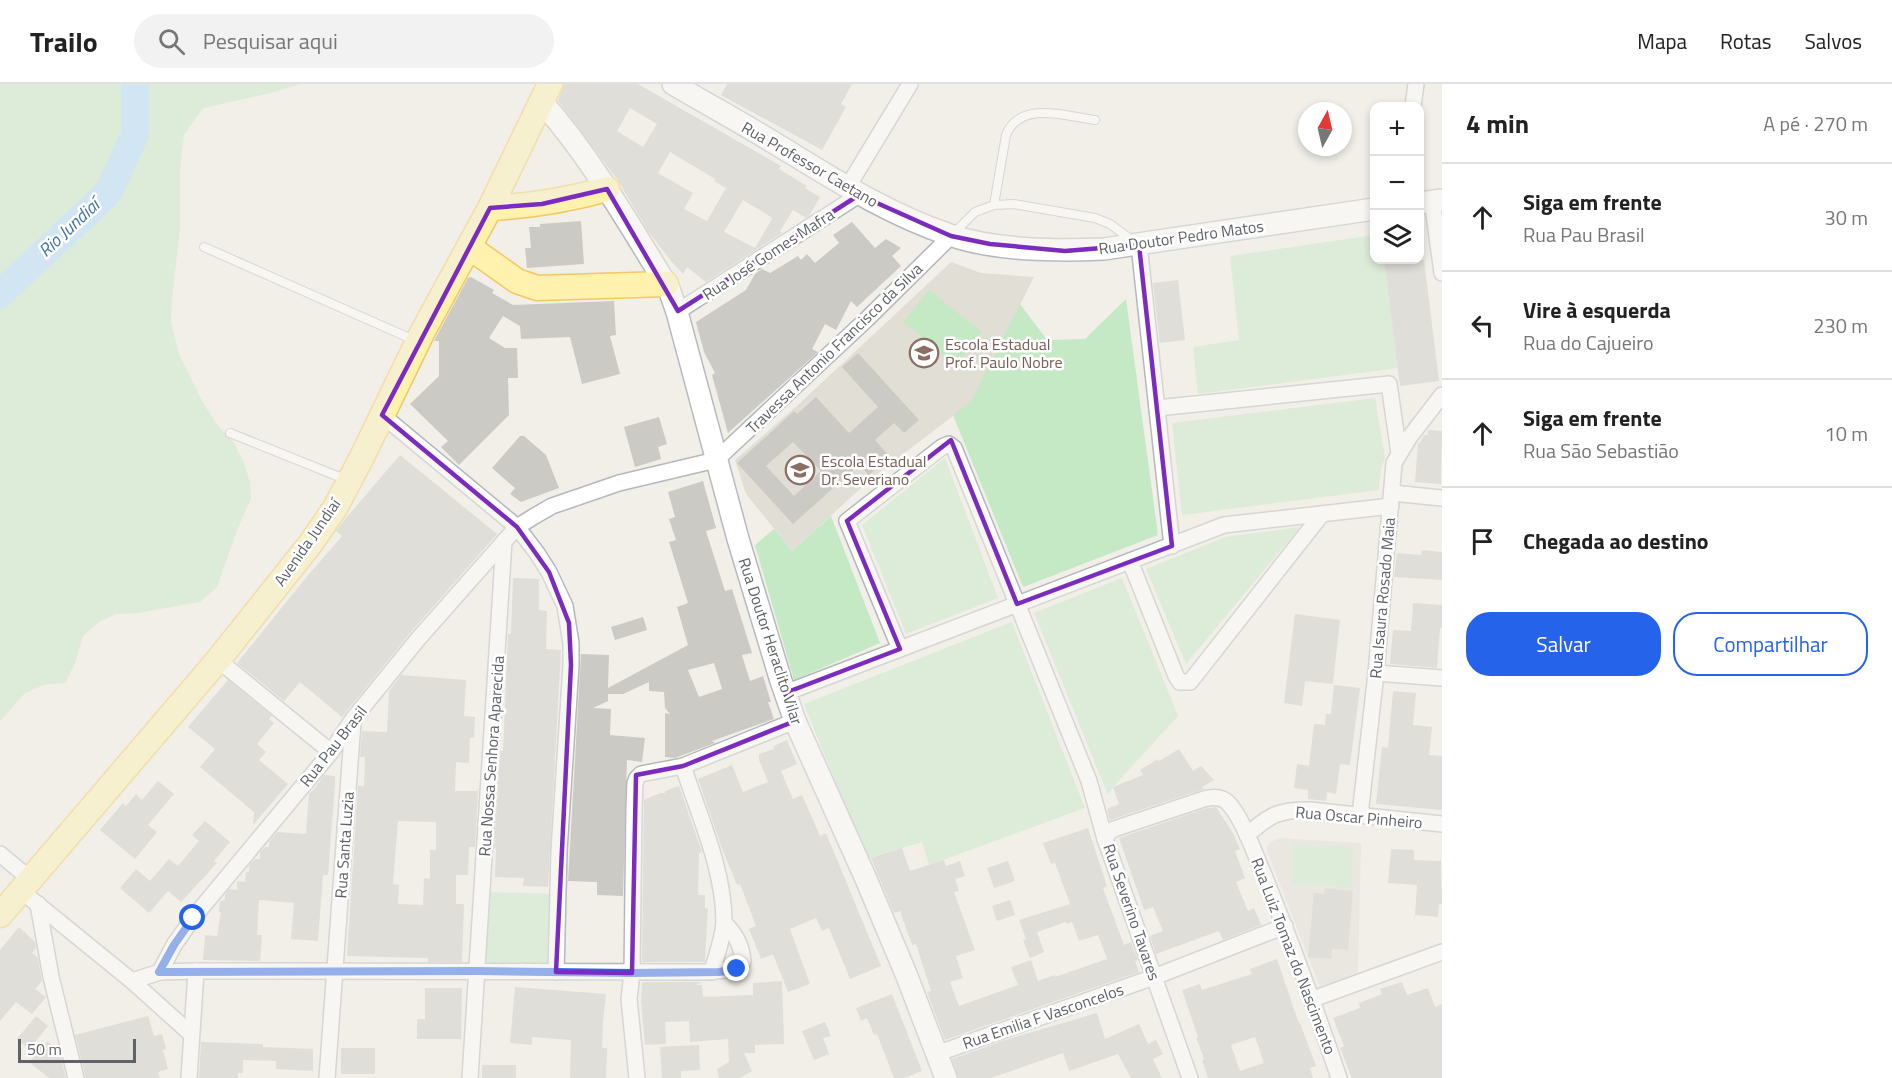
<!DOCTYPE html>
<html lang="pt">
<head>
<meta charset="utf-8">
<style>
  body { margin:0; font-family:"Titillium Web",sans-serif; background:#f2f2f2; color:#222 }
  .controls { position:absolute; right:18px; top:18px; display:grid; overflow:hidden; border-radius:12px; box-shadow:0 3px 9px #0003 }
  .controls button { width:54px; height:54px; display:grid; place-items:center; padding:0; border:0; border-bottom:2px solid #e0e0e0; background:#fff; color:#222; font:30px sans-serif }
  .compass { position:absolute; left:1298px; top:18px; width:54px; height:54px; border-radius:50%; background:#fff; box-shadow:0 3px 9px #0003; rotate:8deg }
  .scale { position:absolute; left:18px; bottom:15px; width:118px; box-sizing:border-box; padding-left:6px; border:3px solid #5f6368; border-top:0; font-size:16px; line-height:21px; white-space:nowrap; color:#5f6368; -webkit-text-stroke:4px #fff; paint-order:stroke }
  .stop { position:absolute; width:18px; height:18px; margin:-14px; border:4px solid #2563eb; border-radius:50%; background:#fff }
  .stop.end { background:#2563eb; border-color:#fff; box-shadow:0 2px 6px #0008 }
  .list { margin:0; padding:0; list-style:none }
  h2 { display:flex; justify-content:space-between; align-items:center; height:78px; margin:0; padding:0 24px; font-size:26px }
  h2 small { font-size:20px; font-weight:400; color:#767676 }
  .list li { display:grid; grid-template-columns:39px 1fr auto; gap:18px; align-items:center; box-sizing:border-box; height:108px; padding:0 24px; border-top:2px solid #e0e0e0 }
  .list b { display:block; font-size:22px; white-space:nowrap }
  .list p { margin:0; font-size:20px; white-space:nowrap; color:#767676 }
  .list em { font-size:20px; font-style:normal; color:#767676 }
  .actions { display:flex; gap:12px; padding:18px 24px }
  .actions a { flex:1; padding:14px 0; border:2px solid #2563eb; border-radius:24px; text-align:center; font-size:21px; color:#2563eb }
  .actions .main { background:#2563eb; color:#fff }
  .icon { flex:none; width:33px; height:33px; fill:none; stroke:currentColor; stroke-width:2; stroke-linecap:round; stroke-linejoin:round }
  .map { position:relative; flex:none; width:1442px; height:994px; overflow:hidden }
  header { display:flex; align-items:center; gap:36px; box-sizing:border-box; height:84px; padding:0 30px; background:#fff; border-bottom:2px solid #e0e0e0 }
  header strong { font-size:28px }
  nav { display:flex; gap:33px; margin-inline-start:auto; font-size:21px }
  .search { width:420px; height:54px; background:#f2f2f2; display:flex; align-items:center; gap:15px; box-sizing:border-box; padding:0 21px; border-radius:33px; color:#767676; font-size:22px }
  main { display:flex }
  aside { flex:1; background:#fff }
  .map>svg:first-child { display:block }
  .education { fill:#e1ded6 }
  .green { fill:#c5e8c5 }
  .lines { fill:none; stroke-linecap:round; stroke-linejoin:round }
  .river { stroke:#aadaff; stroke-width:28 }
  .building { fill:#cccac5; fill-rule:evenodd }
  .lane-casing { stroke:#b5b8bc; stroke-width:10 }
  .street-casing { stroke:#b5b8bc; stroke-width:18 }
  .secondary-casing { stroke:#b6babf; stroke-width:24 }
  .primary-casing { stroke:#f2c960; stroke-width:27 }
  .lane { stroke:#fff; stroke-width:8 }
  .street { stroke:#fff; stroke-width:15 }
  .secondary { stroke:#fff; stroke-width:21 }
  .primary { stroke:#fff2af; stroke-width:24 }
  .route { stroke:#2563eb; stroke-width:8 }
  .marked { fill:none; stroke:#7b2cbf; stroke-width:4.5; stroke-linejoin:round }
  .labels { text-anchor:middle; stroke-width:5; stroke-linejoin:round; paint-order:stroke }
  .street-label { font-size:16px; fill:#5f6368; stroke:#fff }
  .education-label { font-size:16px; fill:#785e54; stroke:#fff; text-anchor:start }
  .water-label { font-size:18px; font-style:italic; fill:#4174aa; stroke:#fff }
</style>
</head>
<body>
<header>
<strong>Trailo</strong>
<div class="search"><svg class="icon" aria-label="search" viewBox="0 0 24 24"><circle cx="10" cy="10" r="6"/><path d="M15 15l6 6"/></svg>Pesquisar aqui</div>
<nav><a>Mapa</a><a>Rotas</a><a>Salvos</a></nav>
</header>
<main>
<div class="map">
<svg width="1442" height="994" viewBox="0 0 1442 994">
  <rect width="100%" height="100%" fill="#f1efe8"/>
  <!-- education -->
  <g class="education">
    <polygon points="951,178 981,189 1034,193 971,318 871,395 792,467 746,410 735,376 799,320"/>
    <polygon points="1279,754 1361,759 1358,892 1320,903 1268,770 1267,764 1269,759"/>
  </g>
  <!-- green -->
  <g class="green">
    <polygon points="0,0 300,0 271,9 203,24 184,51 180,85 180,145 172,214 171,239 179,270 203,319 219,343 233,357 243,377 250,398 251,414 238,444 217,503 200,518 137,529 116,530 99,538 83,552 75,579 65,599 43,601 24,610 0,637"/>
    <polygon points="1374,151 1374,176 1384,176 1398,284 1198,310 1193,263 1239,256 1230,172"/>
    <polygon points="929,206 982,248 956,281 903,238"/>
    <polygon points="1126,215 1158,451 1023,503 953,331 971,317 1020,220 1047,256 1085,255"/>
    <polygon points="1375,314 1385,374 1381,383 1379,406 1182,431 1172,339"/>
    <polygon points="945,374 998,514 906,550 862,441"/>
    <polygon points="831,432 880,559 794,596 755,461 774,445 792,467"/>
    <polygon points="1300,443 1186,580 1146,485 1225,453"/>
    <polygon points="1122,494 1178,632 1113,703 1108,711 1034,529"/>
    <polygon points="1012,538 1085,724 929,781 922,758 866,775 804,620"/>
    <polygon points="1293,761 1353,763 1352,803 1291,800"/>
    <polygon points="489,808 554,810 551,882 486,882"/>
  </g>
  <g class="lines">
    <!-- river -->
    <polyline class="river" points="0,210 108,109 135,50 135,0"/>
  </g>
  <!-- building -->
  <g class="building">
    <path d="M564 0H638L781 82 779 85 807 102 805 104 820 113 809 132 806 134 793 126 780 147 782 149 706 198 687 183 683 190 671 177 648 147 617 95 558 17ZM630 24 657 40 643 63 617 47ZM670 68 715 95 714 97 726 104 707 137 684 125 693 109 658 89ZM743 116 771 133 772 135 755 164 724 148Z"/>
    <polygon points="727,0 852,0 841,20 846,23 822,66 721,11"/>
    <polygon points="581,137 584,180 527,184 525,164 531,164 529,143 540,143 540,140"/>
    <polygon points="852,138 875,164 886,155 901,164 892,172 901,182 857,223 851,217 836,246 825,240 812,265 818,268 728,349 712,291 715,289 704,268 696,238 746,206 755,190 762,185 770,189 798,172 801,176 807,170 815,179 839,159 833,151"/>
    <polygon points="1384,176 1424,176 1439,297 1400,302"/>
    <polygon points="471,193 494,206 492,209 513,221 614,217 616,251 610,252 620,290 582,300 570,253 521,255 520,242 503,232 489,254 505,264 517,264 518,294 508,294 509,331 459,381 441,363 448,357 410,320 439,292 439,257 434,257 468,194"/>
    <polygon points="1178,196 1185,256 1160,259 1153,199"/>
    <path d="M858 269 919 336 904 349 894 339 875 356 889 372 869 391 859 381 793 440 737 379 794 327 797 330 816 313 849 349 878 323 842 283ZM793 358 821 387 794 412 766 382Z"/>
    <polygon points="659,333 667,360 658,363 661,375 635,383 624,343"/>
    <polygon points="1428,346 1442,347 1441,400 1415,398 1418,359 1420,359 1424,351 1428,351"/>
    <polygon points="520,352 524,352 546,371 559,404 521,418 510,410 515,404 492,384"/>
    <polygon points="400,371 497,450 410,549 342,633 300,598 284,617 237,579 304,496 342,452 336,447 346,434"/>
    <path d="M703 397 716 444 706 447 725 507 732 505 752 569 742 571 750 597 763 592 771 618H768L774 635 712 657 715 659 675 674 665 673V629L670 630 665 624 664 608 649 607V598L623 610H608V617L593 624 611 625 610 651 645 654 642 678 627 676 623 812 597 811V798L568 797 581 570 609 571 608 604 688 561 677 523 688 519 669 458 676 456 669 435 675 433 668 408ZM714 579 722 605 699 613 688 586Z"/>
    <polygon points="1422,466 1442,468 1442,496 1394,493 1397,469 1421,471"/>
    <polygon points="513,494 539,495 539,526 547,527 546,565 561,566 548,803 523,802 524,794 495,793 496,764 494,764 500,667 503,667 508,550 511,550"/>
    <polygon points="1413,519 1442,521 1442,544 1440,544 1437,584 1390,580 1393,546 1411,547"/>
    <polygon points="1295,530 1340,536 1333,600 1305,597 1302,622 1284,619"/>
    <polygon points="643,533 647,546 615,556 611,543"/>
    <path d="M401 591 466 596 464 632 475 633 474 654H470L469 679 456 678 455 707H478L475 763H469L468 791H456V820H464L462 878H428V874L347 872 358 702H364L365 673H360L362 647 387 648 389 607ZM398 737 436 738V766H430V795L424 794 423 821 398 820 399 801 393 800Z"/>
    <polygon points="228,596 272,632 269,635 274,639 257,660 266,668 259,676 288,700 253,741 254,728 200,683 215,665 188,643"/>
    <polygon points="1334,601 1360,604 1350,681 1340,680 1336,710 1327,708 1326,717 1308,715 1308,706 1294,704 1297,680 1309,682 1314,640 1325,641 1326,630 1331,630"/>
    <polygon points="1393,607 1416,609 1413,641 1432,643 1429,671 1442,672 1442,726 1376,720 1382,663 1388,664"/>
    <polygon points="787,656 797,680 781,687 793,715 802,711 820,752 826,749 881,882 850,895 829,844 822,847 816,834 790,845 810,900 788,908 773,870 761,875 749,845 756,842 740,800 737,801 721,762 698,695 732,681 743,708 768,698 759,676 759,670 774,665 774,662"/>
    <polygon points="1179,665 1193,687 1201,682 1214,696 1202,703 1204,705 1110,736 1107,725 1119,720 1113,703 1143,691 1140,686 1158,675 1159,677"/>
    <polygon points="324,691 335,692 335,701 328,791 323,791 318,857 291,855 294,819 259,816 257,851 262,851 260,877 203,876 205,851 217,852 221,828 219,828 220,817 225,816 225,810 229,805 237,806 237,797 245,798 246,788 249,788 249,781 255,775 260,775 260,768 265,763 269,763 269,758 277,748 306,750 309,710 315,704"/>
    <polygon points="158,697 174,710 148,741 157,748 135,775 100,746 123,719 126,722 136,710 142,716"/>
    <polygon points="679,702 702,768 699,769 698,811 705,811 705,824 708,825 705,875 705,878 642,878 644,716 660,709 665,709 665,707"/>
    <polygon points="1216,723 1233,749 1240,765 1235,767 1245,794 1236,798 1248,827 1254,824 1261,841 1223,856 1219,847 1156,870 1150,852 1163,847 1153,823 1144,826 1119,754 1207,724"/>
    <polygon points="205,737 230,758 214,777 217,779 181,818 168,807 149,829 120,804 136,785 150,797 169,775 178,782 199,757 192,751"/>
    <polygon points="1088,744 1107,802 1103,804 1124,861 1131,858 1138,876 1135,877 1139,888 945,956 927,908 931,907 916,860 912,861 900,827 894,829 871,774 902,764 910,787 944,776 946,782 960,777 965,792 955,795 959,807 954,808 975,866 956,872 963,894 950,898 959,922 1018,901 1011,883 1031,876 1038,897 1055,891 1055,893 1107,875 1098,851 1079,857 1072,838 1067,840 1066,838 1037,848 1044,868 1030,874 1023,856 1026,855 1019,836 1070,820 1055,779 1051,780 1043,759"/>
    <polygon points="1391,765 1414,766 1414,776 1441,777 1442,820 1439,820 1438,833 1415,831 1417,801 1388,799"/>
    <polygon points="1008,777 1015,797 994,804 987,784"/>
    <polygon points="1325,804 1353,807 1348,866 1332,865 1331,875 1308,873 1314,809 1324,810"/>
    <polygon points="1010,816 1015,831 997,837 992,822"/>
    <polygon points="19,843 35,858 36,864 32,869 38,874 42,897 35,905 46,913 32,930 16,918 0,937 0,866"/>
    <path d="M1277 875 1299 940 1300 939 1316 982 1310 984 1313 994H1208L1202 976 1204 975 1196 953H1198L1182 906 1200 900 1202 906 1252 890 1250 885ZM1255 953 1264 979 1240 987 1231 961Z"/>
    <polygon points="782,897 784,960 755,961 755,969 744,969 752,987 740,994 719,994 717,985 729,978 728,955 690,958 689,937 665,938 666,960 645,961 641,917 642,898 702,898 695,901 702,901 703,913 753,911 753,899"/>
    <polygon points="1402,898 1407,911 1428,904 1435,923 1442,920 1442,994 1352,994 1340,964 1344,962 1333,934 1360,924 1359,919 1382,910 1380,905"/>
    <polygon points="515,903 606,910 603,938 602,964 607,964 606,994 570,994 571,956 532,953 532,961 510,959"/>
    <polygon points="425,904 462,904 461,955 417,955 417,935 425,935"/>
    <polygon points="892,910 922,987 904,994 894,994 877,950 874,951 867,934 861,937 856,924"/>
    <polygon points="1097,929 1105,955 1139,940 1148,960 1156,956 1163,970 1153,975 1162,994 1131,994 1118,970 1069,987 1063,969 991,994 958,994 952,975 1005,956"/>
    <polygon points="36,932 48,942 32,962 48,958 59,968 66,994 49,994 29,978 36,971 17,955"/>
    <polygon points="148,932 154,952 162,950 166,965 163,966 168,985 158,988 160,994 86,994 75,951"/>
    <polygon points="825,938 831,952 823,954 829,970 814,976 802,947"/>
    <polygon points="201,958 263,960 263,963 313,965 313,987 276,985 276,977 243,976 243,989 238,989 238,994 199,994"/>
    <polygon points="699,961 700,986 681,987 681,994 662,994 660,963"/>
    <rect x="341" y="964" width="34" height="26"/>
    <rect x="482" y="981" width="34" height="13"/>
  </g>
  <g class="lines">
    <!-- lane casing -->
    <g class="lane-casing">
      <g id="lane">
        <path d="M994 121 1006 51C1020 16 1066 32 1095 36"/>
        <polyline points="953,150 975,128 994,121 1014,120 1095,134 1110,140 1133,157"/>
        <polyline points="204,163 414,256"/>
        <polyline points="230,349 347,396"/>
      </g>
    </g>
    <!-- street casing -->
    <g class="street-casing">
      <g id="street">
        <polyline points="1413,22 1416,0"/>
        <polyline points="847,104 910,0"/>
        <polyline points="1432,117 1442,189"/>
        <polyline points="1139,161 1172,462"/>
        <polyline points="677,228 859,111"/>
        <polyline points="1157,324 1389,300 1399,369"/>
        <polyline points="382,331 517,443 537,469 549,488 565,522 571,559 571,581 559,767 556,888"/>
        <polyline points="1392,409 1442,414"/>
        <polyline points="1130,477 1176,592 1180,598 1190,598 1322,430"/>
        <polyline points="900,565 847,437 942,363 949,360 954,364 1089,697 1105,755"/>
        <polyline points="218,576 331,668"/>
        <polyline points="1376,589 1442,594"/>
        <polyline points="785,609 1224,441 1391,422"/>
        <path d="M683 682C699 732 724 785 724 838 723 855 716 872 712 888"/>
        <polyline points="1360,731 1376,589 1394,379 1409,354 1442,311"/>
        <path d="M1247 751C1271 730 1278 726 1310 726L1442 740"/>
        <polyline points="0,770 30,795"/>
        <polyline points="20,806 132,897 191,950"/>
        <polyline points="38,820 51,893 76,994"/>
        <polyline points="160,888 174,861 193,834 331,668 353,635 418,555 517,443 533,433 552,422 619,399 716,376 867,235 951,152"/>
        <path d="M132 897 160 888 196 887 705 888 737 885 743 878C742 862 735 849 724 839"/>
        <polyline points="1313,915 1442,868"/>
        <polyline points="936,970 1154,893 1285,842"/>
        <polyline points="189,994 196,887"/>
        <polyline points="327,994 353,638"/>
        <polyline points="470,994 504,457"/>
        <polyline points="637,994 629,915 632,889 634,725 635,699 637,694 641,690 683,682 795,637"/>
        <path d="M1190 994 1105 755 1109 748 1114 745 1204 715C1211 713 1219 712 1226 717 1242 731 1255 771 1264 791 1291 858 1316 925 1339 994"/>
      </g>
    </g>
    <!-- secondary casing -->
    <g class="secondary-casing">
      <g id="secondary">
        <path d="M673 0C707 20 742 39 776 60 832 94 887 130 950 151 996 167 1056 167 1104 165L1374 125"/>
        <path d="M542 18C592 75 629 140 669 205L677 228 738 455 781 597 795 637 866 795 906 890 946 994"/>
        <polyline points="1420,119 1442,116"/>
      </g>
    </g>
    <!-- primary casing -->
    <g class="primary-casing">
      <g id="primary">
        <path d="M490 124C530 122 568 116 607 105"/>
        <polyline points="469,163 517,197 537,204 666,200"/>
        <polyline points="0,831 218,576 311,459 335,424 362,373 422,249 490,124 550,0"/>
      </g>
    </g>
    <!-- lane -->
    <use href="#lane" class="lane"/>
    <!-- street -->
    <use href="#street" class="street"/>
    <!-- secondary -->
    <use href="#secondary" class="secondary"/>
    <!-- primary -->
    <use href="#primary" class="primary"/>
  </g>
  <g class="lines">
    <!-- route -->
    <polyline class="route" points="193,834 174,861 159,888 477,887 632,889 719,888 737,885"/>
  </g>
  <!-- marked area -->
  <path d="M0 0H1442V994H0ZM607 105 678 227 859 111 951 152 990 160 1065 167 1139 161 1172 462 1017 520 951 356 847 437 900 565 785 609 795 637 683 682 636 691 632 889 556 888 571 581 569 539 549 488 517 443 382 331 490 124 542 120Z" fill="#f1efe8" fill-opacity=".55" fill-rule="evenodd"/>
  <path class="marked" d="M607 105 678 227 859 111 951 152 990 160 1065 167 1139 161 1172 462 1017 520 951 356 847 437 900 565 785 609 795 637 683 682 636 691 632 889 556 888 571 581 569 539 549 488 517 443 382 331 490 124 542 120Z"/>
  <!-- icons -->
  <defs>
    <g id="school-ring" transform="scale(1.5)"><circle r="9.5" fill="#fff" stroke="#8d6e63" stroke-width="1.5"/><path d="M0-5L7-2L0 1L-7-2ZM-4 1L0 2.5L4 1V4Q0 6-4 4Z" fill="#8d6e63"/></g>
  </defs>
  <g fill-rule="evenodd">
    <use href="#school-ring" x="924" y="269"/>
    <use href="#school-ring" x="800" y="386"/>
  </g>
  <g class="labels">
    <!-- street labels -->
    <g class="street-label">
      <text transform="translate(810 80) rotate(30)" y="6">Rua Professor Caetano</text>
      <text transform="translate(1181 153) rotate(-8)" y="6">Rua Doutor Pedro Matos</text>
      <text transform="translate(768 170) rotate(-33)" y="6">Rua José Gomes Mafra</text>
      <text transform="translate(834 264) rotate(-44)" y="6">Travessa Antonio Francisco da Silva</text>
      <text transform="translate(307 458) rotate(-55)" y="6">Avenida Jundiaí</text>
      <text transform="translate(1382 514) rotate(-85)" y="6">Rua Isaura Rosado Maia</text>
      <text transform="translate(771 557) rotate(72)" y="6">Rua Doutor Heraclito Vilar</text>
      <text transform="translate(333 662) rotate(-52)" y="6">Rua Pau Brasil</text>
      <text transform="translate(491 672) rotate(-86)" y="6">Rua Nossa Senhora Aparecida</text>
      <text transform="translate(1359 733) rotate(5)" y="6">Rua Oscar Pinheiro</text>
      <text transform="translate(344 761) rotate(-86)" y="6">Rua Santa Luzia</text>
      <text transform="translate(1132 828) rotate(71)" y="6">Rua Severino Tavares</text>
      <text transform="translate(1294 872) rotate(69)" y="6">Rua Luiz Tomaz do Nascimento</text>
      <text transform="translate(1043 932) rotate(-19)" y="6">Rua Emilia F Vasconcelos</text>
    </g>
    <!-- education labels -->
    <g class="education-label">
      <text x="945" y="266">Escola Estadual<tspan x="945" dy="18">Prof. Paulo Nobre</tspan></text>
      <text x="821" y="383">Escola Estadual<tspan x="821" dy="18">Dr. Severiano</tspan></text>
    </g>
    <!-- water labels -->
    <g class="water-label">
      <text transform="translate(69 144) rotate(-43)" y="6">Rio Jundiaí</text>
    </g>
  </g>
</svg>
<div class="controls">
<button>+</button>
<button>−</button>
<button><svg class="icon" aria-label="layers" viewBox="0 0 24 24"><path d="M12 4l9 5-9 5-9-5zM3 14l9 5 9-5"/></svg></button>
</div>
<svg class="compass" viewBox="-18 -18 36 36"><path d="M0-13l5 13h-10z" fill="#e53935"/><path d="M0 13l5-13h-10z" fill="#767676"/></svg>
<div class="scale">50 m</div>
<div class="stop" style="left:193px;top:834px"></div>
<div class="stop end" style="left:737px;top:885px"></div>
</div>
<aside>
<h2>4 min<small>A pé · 270 m</small></h2>
<ul class="list">
<li><svg class="icon" aria-label="ahead" viewBox="0 0 24 24"><path d="M12 20V5M6 11l6-6 6 6"/></svg><div><b>Siga em frente</b><p>Rua Pau Brasil</p></div><em>30 m</em></li>
<li><svg class="icon" aria-label="left" viewBox="0 0 24 24"><path d="M17 20v-9H6M10 6l-5 5 5 5"/></svg><div><b>Vire à esquerda</b><p>Rua do Cajueiro</p></div><em>230 m</em></li>
<li><svg class="icon" aria-label="ahead" viewBox="0 0 24 24"><path d="M12 20V5M6 11l6-6 6 6"/></svg><div><b>Siga em frente</b><p>Rua São Sebastião</p></div><em>10 m</em></li>
<li><svg class="icon" aria-label="arrive" viewBox="0 0 24 24"><path d="M6 21V4h12l-3 4 3 4H6"/></svg><div><b>Chegada ao destino</b></div></li>
</ul>
<div class="actions"><a class="main">Salvar</a><a>Compartilhar</a></div>
</aside>
</main>
</body>
</html>
